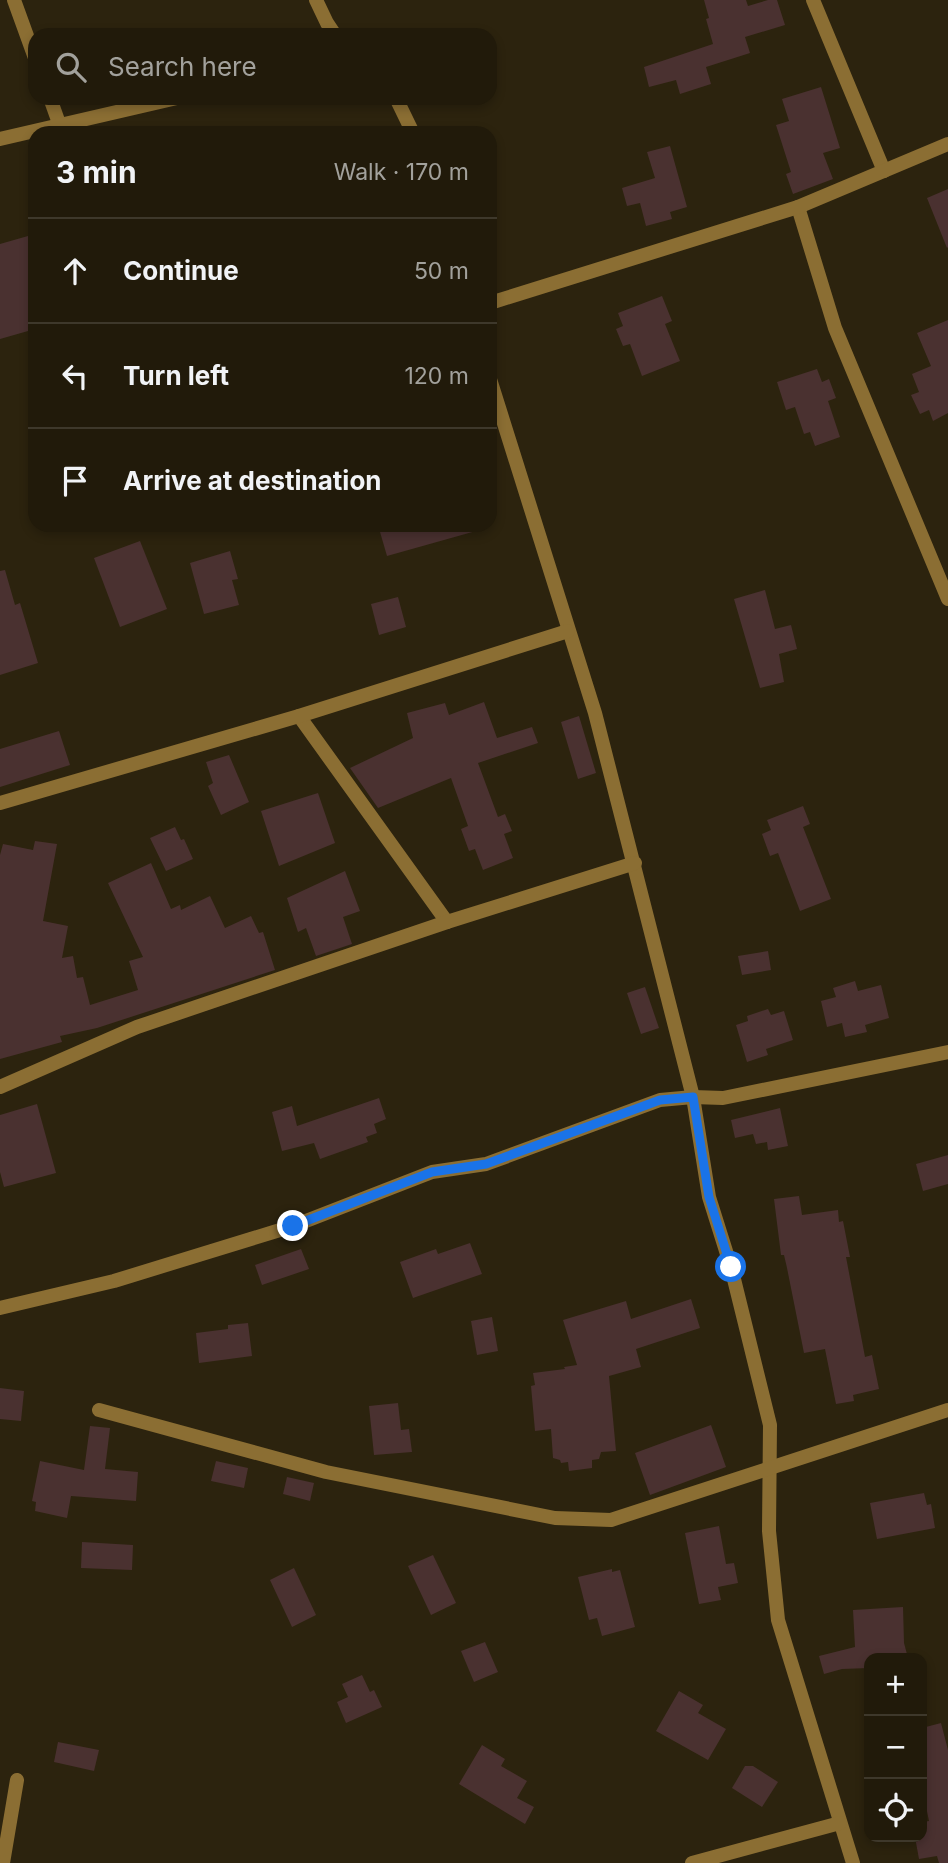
<!DOCTYPE html>
<html lang="en">
<head>
<meta charset="utf-8">
<style>
  body { margin:0; font-family:Inter,sans-serif; background:#2d2718; color:#f1f3f6 }
  .controls { position:absolute; right:21px; bottom:21px; display:grid; overflow:hidden; border-radius:14px; box-shadow:0 4px 10px #0003 }
  .controls button { width:63px; height:63px; display:grid; place-items:center; padding:0; border:0; border-bottom:2px solid #3e382b; background:#211a0a; color:#f1f3f6; font:35px sans-serif }
  .stop { position:absolute; width:21px; height:21px; margin:-16px; border:5px solid #1a73e8; border-radius:50%; background:#fff }
  .stop.end { background:#1a73e8; border-color:#fff; box-shadow:0 2px 7px #0008 }
  .list { margin:0; padding:0; list-style:none }
  h2 { display:flex; justify-content:space-between; align-items:center; height:91px; margin:0; padding:0 28px; font-size:30px }
  h2 small { font-size:23px; font-weight:400; color:#a2a19c }
  .list li { display:grid; grid-template-columns:46px 1fr auto; gap:21px; align-items:center; box-sizing:border-box; height:105px; padding:0 28px; border-top:2px solid #3e382b }
  .list b { display:block; font-size:26px; white-space:nowrap }
  .list em { font-size:23px; font-style:normal; color:#a2a19c }
  .icon { flex:none; width:38px; height:38px; fill:none; stroke:currentColor; stroke-width:2; stroke-linecap:round; stroke-linejoin:round }
  .map { position:relative; flex:none; width:948px; height:1863px; overflow:hidden }
  .search { position:absolute; background:#211a0a; box-shadow:0 4px 10px #0003; left:28px; top:28px; width:469px; height:77px; display:flex; align-items:center; gap:18px; box-sizing:border-box; padding:0 24px; border-radius:21px; color:#a2a19c; font-size:26px }
  .panel { position:absolute; background:#211a0a; box-shadow:0 4px 10px #0003; left:28px; top:126px; width:469px; height:406px; border-radius:21px }
  .map>svg:first-child { display:block }
  .building { fill:#4a3130 }
  .lines { fill:none; stroke-linecap:round; stroke-linejoin:round }
  .street { stroke:#8b6e33; stroke-width:14 }
  .route { stroke:#1a73e8; stroke-width:9 }
</style>
</head>
<body>
<div class="map">
<svg width="948" height="1863" viewBox="0 0 948 1863">
  <rect width="100%" height="100%" fill="#2c230e"/>
  <!-- building -->
  <g class="building">
    <polygon points="704,0 746,0 748,6 768,0 777,0 785,25 745,37 750,53 706,67 711,84 680,94 676,80 649,87 644,67 713,44 706,19 709,18"/>
    <polygon points="821,87 840,148 823,153 833,179 793,194 786,174 791,172 776,125 789,121 782,99"/>
    <polygon points="670,146 687,207 670,212 672,219 646,226 640,203 627,206 622,188 655,178 647,152"/>
    <polygon points="948,189 948,247 947,248 927,198"/>
    <polygon points="35,234 35,329 0,339 0,244"/>
    <polygon points="662,296 672,321 665,324 680,361 642,376 630,344 623,346 616,329 623,326 618,313"/>
    <polygon points="948,320 948,413 933,421 929,410 920,414 911,395 919,392 912,374 931,366 917,333"/>
    <polygon points="817,369 822,382 829,379 836,398 828,401 840,437 815,446 810,432 804,434 795,407 786,410 777,382"/>
    <polygon points="378,525 476,525 476,531 387,556"/>
    <polygon points="140,541 167,609 120,627 94,558"/>
    <polygon points="230,551 238,579 232,580 239,605 204,614 190,563"/>
    <polygon points="5,570 15,605 20,603 38,663 0,675 0,571"/>
    <polygon points="765,590 775,629 791,625 797,649 779,654 784,682 760,688 734,599"/>
    <polygon points="398,597 406,627 379,635 371,604"/>
    <polygon points="484,702 497,738 532,727 538,743 478,763 498,817 505,814 512,831 504,834 513,858 483,870 475,849 469,851 461,829 468,826 451,778 378,808 350,768 413,738 407,713 445,703 449,715"/>
    <polygon points="579,716 596,773 578,779 561,722"/>
    <polygon points="59,731 70,765 0,787 0,749"/>
    <polygon points="229,755 249,802 221,815 208,786 213,783 206,762"/>
    <polygon points="318,793 335,843 279,866 261,811"/>
    <polygon points="803,806 810,824 803,827 831,899 800,911 778,853 770,856 762,834 771,830 767,820"/>
    <polygon points="175,827 181,840 184,839 193,859 166,871 150,838"/>
    <polygon points="35,841 57,844 43,921 68,926 62,958 73,956 77,978 83,977 90,1005 138,990 129,961 143,957 108,883 151,863 171,909 180,905 181,910 210,896 225,928 251,916 259,933 263,932 275,970 97,1028 60,1036 62,1042 0,1059 0,855 3,844 33,850"/>
    <polygon points="345,871 360,911 343,917 352,944 316,956 306,928 298,932 287,898"/>
    <polygon points="768,951 771,970 742,975 738,956"/>
    <polygon points="855,981 858,991 881,985 889,1018 865,1025 867,1032 845,1037 842,1023 827,1027 821,1001 836,997 833,988"/>
    <polygon points="645,987 659,1028 641,1034 627,993"/>
    <polygon points="768,1009 771,1015 784,1011 793,1040 766,1049 768,1055 747,1062 736,1025 748,1021 747,1016"/>
    <polygon points="379,1098 386,1119 374,1124 377,1133 366,1137 368,1142 320,1159 314,1143 282,1151 272,1112 292,1106 297,1126"/>
    <polygon points="37,1104 56,1173 4,1187 0,1172 0,1115"/>
    <polygon points="780,1108 788,1146 768,1150 767,1142 756,1144 753,1134 735,1138 731,1120"/>
    <polygon points="948,1155 948,1184 923,1191 916,1164"/>
    <polygon points="799,1196 802,1215 838,1210 839,1222 843,1221 850,1257 846,1257 865,1357 872,1355 879,1389 853,1395 854,1401 836,1404 825,1349 804,1353 787,1268 784,1255 781,1255 774,1199"/>
    <polygon points="470,1243 482,1274 413,1298 400,1262 436,1249 438,1254"/>
    <polygon points="301,1249 309,1269 262,1285 255,1265"/>
    <polygon points="691,1299 700,1328 636,1349 641,1367 609,1376 616,1451 601,1452 599,1459 592,1460 592,1468 569,1471 568,1462 561,1463 560,1460 553,1458 551,1429 535,1431 531,1386 535,1385 533,1373 565,1369 564,1367 577,1365 563,1320 626,1301 631,1319"/>
    <polygon points="492,1317 498,1351 477,1355 471,1321"/>
    <polygon points="248,1323 252,1356 199,1363 196,1333 228,1329 228,1325"/>
    <polygon points="0,1388 24,1391 21,1421 0,1419"/>
    <polygon points="398,1403 401,1430 409,1429 412,1452 374,1455 369,1406"/>
    <polygon points="711,1425 726,1467 650,1495 635,1453"/>
    <polygon points="90,1426 110,1428 105,1469 138,1472 136,1501 71,1496 67,1518 35,1511 36,1502 32,1501 40,1461 84,1470"/>
    <polygon points="216,1461 248,1468 244,1488 211,1481"/>
    <polygon points="287,1477 314,1483 310,1501 283,1494"/>
    <polygon points="924,1493 927,1505 931,1504 935,1528 877,1539 870,1503"/>
    <polygon points="719,1526 726,1564 734,1563 738,1583 718,1587 721,1600 699,1604 685,1533"/>
    <polygon points="82,1542 133,1545 132,1570 81,1568"/>
    <polygon points="433,1555 456,1603 431,1615 408,1566"/>
    <polygon points="294,1568 316,1615 292,1627 270,1580"/>
    <polygon points="612,1569 612,1572 620,1570 635,1627 602,1636 597,1618 589,1620 578,1577"/>
    <polygon points="903,1607 904,1643 908,1658 869,1658 869,1668 842,1669 824,1674 819,1656 855,1647 853,1610"/>
    <polygon points="485,1642 498,1672 474,1682 461,1651"/>
    <polygon points="362,1675 370,1692 374,1690 382,1707 346,1723 337,1702 348,1697 342,1684"/>
    <polygon points="679,1691 703,1705 698,1713 726,1729 708,1760 656,1731"/>
    <polygon points="941,1723 948,1750 948,1863 939,1863 937,1856 919,1859 915,1837 922,1837 922,1822 929,1821 922,1787 922,1728"/>
    <polygon points="58,1742 99,1750 94,1771 54,1762"/>
    <polygon points="482,1745 505,1759 501,1766 527,1781 517,1798 534,1807 525,1824 459,1784"/>
    <polygon points="745,1766 753,1766 778,1782 762,1807 732,1788"/>
  </g>
  <g class="lines">
    <!-- street -->
    <g class="street">
      <polyline points="14,0 35,58"/>
      <polyline points="316,0 327,23 335,35"/>
      <polyline points="813,0 884,171"/>
      <polyline points="50,98 60,126"/>
      <polyline points="396,98 413,133"/>
      <polyline points="0,139 177,98"/>
      <polyline points="798,207 835,328 948,599"/>
      <polyline points="490,303 798,207 948,144"/>
      <polyline points="490,379 595,713 693,1097 709,1197 731,1267 770,1425 769,1531 778,1620 853,1863"/>
      <polyline points="299,716 447,922"/>
      <polyline points="0,803 299,716 568,631"/>
      <polyline points="0,1087 137,1027 447,922 635,863"/>
      <polyline points="0,1308 114,1281 293,1226 432,1172 486,1164 660,1100 693,1097 723,1098 948,1052"/>
      <polyline points="99,1410 326,1472 555,1518 611,1520 948,1410"/>
      <polyline points="3,1863 17,1780"/>
      <polyline points="692,1863 840,1823"/>
    </g>
  </g>
  <g class="lines">
    <!-- route -->
    <polyline class="route" points="293,1226 432,1172 486,1164 660,1100 693,1097 709,1197 731,1267"/>
  </g>
</svg>
<div class="controls">
<button>+</button>
<button>−</button>
<button><svg class="icon" aria-label="locate" viewBox="0 0 24 24"><circle cx="12" cy="12" r="6"/><path d="M12 2v4M12 18v4M2 12h4M18 12h4"/></svg></button>
</div>
<div class="stop" style="left:731px;top:1267px"></div>
<div class="stop end" style="left:293px;top:1226px"></div>
<div class="search"><svg class="icon" aria-label="search" viewBox="0 0 24 24"><circle cx="10" cy="10" r="6"/><path d="M15 15l6 6"/></svg>Search here</div>
<section class="panel">
<h2>3 min<small>Walk · 170 m</small></h2>
<ul class="list">
<li><svg class="icon" aria-label="ahead" viewBox="0 0 24 24"><path d="M12 20V5M6 11l6-6 6 6"/></svg><div><b>Continue</b></div><em>50 m</em></li>
<li><svg class="icon" aria-label="left" viewBox="0 0 24 24"><path d="M17 20v-9H6M10 6l-5 5 5 5"/></svg><div><b>Turn left</b></div><em>120 m</em></li>
<li><svg class="icon" aria-label="arrive" viewBox="0 0 24 24"><path d="M6 21V4h12l-3 4 3 4H6"/></svg><div><b>Arrive at destination</b></div></li>
</ul>
</section>
</div>
</body>
</html>
